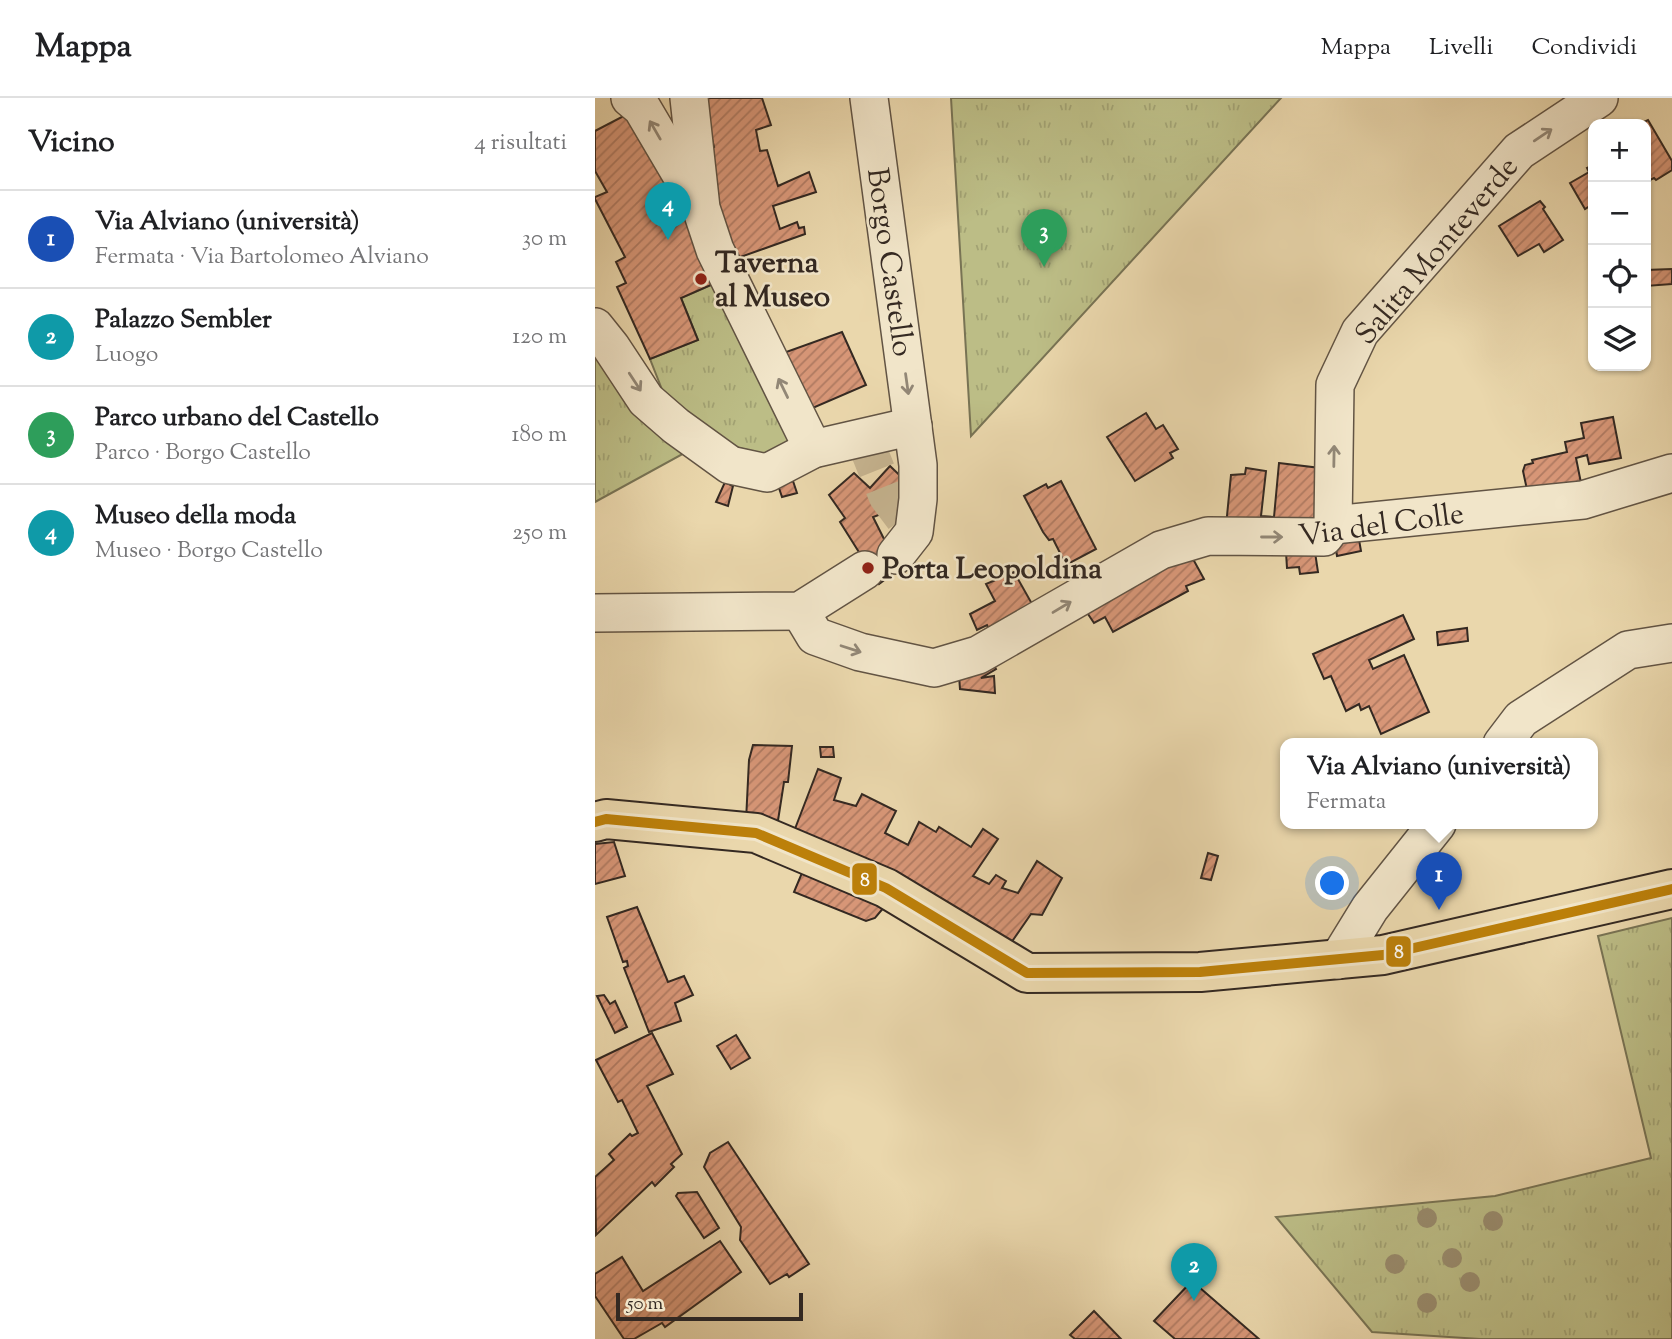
<!DOCTYPE html>
<html lang="it">
<head>
<meta charset="utf-8">
<style>
  body { margin:0; font-family:"Sorts Mill Goudy",serif; background:#f2f2f2; color:#202124 }
  .controls { position:absolute; right:21px; top:21px; display:grid; overflow:hidden; border-radius:14px; box-shadow:0 2px 5px #0004 }
  .controls button { width:63px; height:63px; display:grid; place-items:center; padding:0; border:0; border-bottom:2px solid #e0e0e0; background:#fff; color:#202124; font:35px sans-serif }
  .scale { position:absolute; left:21px; bottom:18px; width:187px; box-sizing:border-box; padding-left:7px; border:4px solid #342922; border-top:0; font-size:19px; line-height:24px; white-space:nowrap; color:#342922; -webkit-text-stroke:5px #f1e5c9; paint-order:stroke }
  .you { position:absolute; left:738px; top:786px; width:24px; height:24px; margin:-18px; border:5px solid #fff; border-radius:50%; background:#1a73e8; box-shadow:0 0 0 10px #1a73e833 }
  .badge { display:grid; place-items:center; width:46px; height:46px; border-radius:50%; background:#8f2418; color:#fff; font-size:23px; font-weight:700 }
  .pin { position:absolute; translate:-50% -58px; filter:drop-shadow(0 2px 4px #0008) }
  .pin::after { content:''; position:absolute; top:37px; width:24px; height:21px; background:inherit; clip-path:polygon(0 0,100% 0,50% 100%) }
  .popup { position:absolute; left:685px; top:640px; width:318px; height:91px; box-sizing:border-box; display:grid; place-content:center; border-radius:14px; background:#fff; filter:drop-shadow(0 2px 5px #0005); font-size:23px; white-space:nowrap; color:#757577 }
  .popup b { font-size:26px; color:#202124 }
  .popup::after { content:''; position:absolute; left:50%; top:100%; margin-left:-14px; border:14px solid transparent; border-top-color:#fff }
  .list { margin:0; padding:0; list-style:none }
  h2 { display:flex; justify-content:space-between; align-items:center; height:91px; margin:0; padding:0 28px; font-size:30px }
  h2 small { font-size:23px; font-weight:400; color:#757577 }
  .list li { display:grid; grid-template-columns:46px 1fr auto; gap:21px; align-items:center; box-sizing:border-box; height:98px; padding:0 28px; border-top:2px solid #e0e0e0 }
  .list b { display:block; font-size:26px; white-space:nowrap }
  .list p { margin:0; font-size:23px; white-space:nowrap; color:#757577 }
  .list em { font-size:23px; font-style:normal; color:#757577 }
  .icon { flex:none; width:38px; height:38px; fill:none; stroke:currentColor; stroke-width:2; stroke-linecap:round; stroke-linejoin:round }
  .map { position:relative; flex:none; width:1077px; height:1241px; overflow:hidden }
  header { display:flex; align-items:center; gap:42px; box-sizing:border-box; height:98px; padding:0 35px; background:#fff; border-bottom:2px solid #e0e0e0 }
  header strong { font-size:33px }
  nav { display:flex; gap:38px; margin-inline-start:auto; font-size:24px }
  main { display:flex }
  aside { flex:1; background:#fff }
  .map>svg:first-child { display:block }
  .grass { fill:url(#grass-tufts); stroke:#787354; stroke-width:2 }
  .building { fill:url(#building-hatch); stroke:#342922; stroke-width:2 }
  .lines { fill:none; stroke-linecap:round; stroke-linejoin:round }
  .minor-tunnel { stroke:#c6b490; stroke-width:37; stroke-dasharray:37 18; stroke-linecap:butt }
  .minor-casing { stroke:#625444; stroke-width:40 }
  .major-casing { stroke:#342922; stroke-width:42 }
  .minor { stroke:#f1e5c9; stroke-width:37 }
  .major { stroke:#ead7ac; stroke-width:38 }
  .bus-1-casing { stroke:#f1e5c9; stroke-width:16 }
  .bus-1 { stroke:#bc800a; stroke-width:10 }
  .tree { fill:#998c6e }
  .oneway { stroke:#928776 }
  .poi-dot { fill:#8f2418; stroke:#f1e5c9; stroke-width:2.5 }
  .labels { text-anchor:middle; stroke-width:5; stroke-linejoin:round; paint-order:stroke }
  .street-label { font-size:30px; fill:#342922; stroke:#f1e5c9 }
  .poi-label { font-size:30px; font-weight:bold; fill:#342922; stroke:#f1e5c9; text-anchor:start }
  .line-badge { stroke:#f1e5c9; stroke-width:2.5 }
  .badge-label { font-size:19px; text-anchor:middle; font-weight:bold; fill:#fff }
</style>
</head>
<body>
<header>
<strong>Mappa</strong>
<nav><a>Mappa</a><a>Livelli</a><a>Condividi</a></nav>
</header>
<main>
<aside>
<h2>Vicino<small>4 risultati</small></h2>
<ul class="list">
<li><span class="badge" style="background:#1a4fb4">1</span><div><b>Via Alviano (università)</b><p>Fermata · Via Bartolomeo Alviano</p></div><em>30 m</em></li>
<li><span class="badge" style="background:#0f9aa8">2</span><div><b>Palazzo Sembler</b><p>Luogo</p></div><em>120 m</em></li>
<li><span class="badge" style="background:#2e9e5b">3</span><div><b>Parco urbano del Castello</b><p>Parco · Borgo Castello</p></div><em>180 m</em></li>
<li><span class="badge" style="background:#0f9aa8">4</span><div><b>Museo della moda</b><p>Museo · Borgo Castello</p></div><em>250 m</em></li>
</ul>
</aside>
<div class="map">
<svg width="1077" height="1241" viewBox="0 0 1077 1241">
  <defs>
    <pattern id="grass-tufts" width="24" height="20" patternUnits="userSpaceOnUse" patternTransform="scale(1.75)"><rect width="24" height="20" fill="#bcbd86"/><path d="M3 7l-1-3M5 7V3M7 7l1-3M15 17l-1-3M17 17v-4M19 17l1-3" fill="none" stroke="#a2a273"/></pattern>
    <pattern id="building-hatch" width="6" height="6" patternUnits="userSpaceOnUse" patternTransform="scale(1.75)"><rect width="6" height="6" fill="#d79677"/><path d="M-1 1l2-2M0 6l6-6M5 7l2-2" fill="none" stroke="#af7a61"/></pattern>
  </defs>
  <rect width="100%" height="100%" fill="#ead7ac"/>
  <filter id="stains"><feTurbulence type="fractalNoise" baseFrequency=".00286" numOctaves="4"/><feColorMatrix values="0 0 0 0 .2 0 0 0 0 .09 0 0 0 0 .02 0 0 0 .5 -.17"/></filter>
  <radialGradient id="worn" r=".72"><stop offset=".6" stop-color="#630" stop-opacity="0"/><stop offset="1" stop-color="#630" stop-opacity=".3"/></radialGradient>
  <!-- grass -->
  <g class="grass">
    <polygon points="356,0 686,0 376,338"/>
    <polygon points="125,183 192,327 194,344 170,356 144,350 113,333 68,294 55,261 103,242 86,200"/>
    <polygon points="0,248 95,352 0,404"/>
    <polygon points="1077,820 1077,1241 885,1241 777,1234 681,1119 900,1098 1056,1060 1003,838"/>
  </g>
  <!-- building -->
  <g class="building">
    <polygon points="107,0 167,0 176,27 161,32 165,53 172,52 183,88 214,74 221,94 178,108 185,131 202,124 204,130 209,129 210,136 137,162 107,51 119,49"/>
    <polygon points="40,12 125,183 86,200 103,242 55,261 22,189 31,185 21,164 30,159 0,101 0,99 12,94 0,73 0,33"/>
    <polygon points="1053,22 1077,63 1077,72 1061,82 1059,80 1051,84 1051,26 1045,26"/>
    <polygon points="998,67 998,106 990,111 975,85 994,74 992,70"/>
    <polygon points="945,103 950,109 948,111 968,142 949,154 944,146 923,158 904,128"/>
    <polygon points="1077,171 1077,186 1051,188 1051,172"/>
    <polygon points="247,234 271,287 213,312 180,258"/>
    <polygon points="551,315 561,331 568,327 583,351 575,355 578,360 540,383 512,339"/>
    <polygon points="1018,319 1026,360 994,366 992,357 981,360 987,390 934,401 928,373 930,367 938,365 937,362 972,354 970,344 989,340 986,325"/>
    <polygon points="684,365 725,370 726,435 631,428 636,377 650,376 651,370 671,373 666,418 679,419"/>
    <polygon points="295,368 319,391 294,420 289,415 278,419 304,471 284,486 245,424 250,420 234,397 259,375 275,390"/>
    <polygon points="198,383 202,395 187,399 183,387"/>
    <polygon points="466,383 501,451 471,467 458,441 454,442 448,434 429,398 451,386 453,390"/>
    <polygon points="130,384 138,388 133,408 121,404"/>
    <polygon points="763,436 766,453 742,458 739,440"/>
    <polygon points="718,441 723,474 705,476 704,469 692,470 691,454"/>
    <polygon points="598,461 609,481 591,488 593,493 518,534 510,519 499,525 491,513 578,463"/>
    <polygon points="419,474 441,513 396,536 392,527 382,532 375,516 400,503 391,486"/>
    <polygon points="808,517 819,541 774,562 778,571 809,557 834,614 786,636 774,608 766,612 764,606 751,613 736,578 729,581 718,556"/>
    <polygon points="872,530 873,543 843,547 842,534"/>
    <polygon points="396,561 401,571 386,580 399,578 400,595 365,591 364,577"/>
    <polygon points="158,647 197,648 193,684 189,684 182,729 151,723 154,662"/>
    <polygon points="225,649 238,649 239,659 226,659"/>
    <polygon points="223,671 246,680 239,702 261,708 267,696 301,713 290,735 313,747 324,724 341,734 344,729 376,749 388,731 403,741 378,778 394,786 401,777 411,783 407,790 423,795 442,763 467,780 447,817 436,816 416,845 198,736"/>
    <polygon points="19,744 30,778 0,786 0,746"/>
    <polygon points="613,755 623,758 616,782 606,780"/>
    <polygon points="209,770 290,808 280,820 271,823 199,794"/>
    <polygon points="42,809 73,884 89,878 98,897 80,905 86,923 54,934 29,870 33,868 32,863 28,864 12,819"/>
    <polygon points="9,897 15,906 20,903 32,929 20,935 2,898"/>
    <polygon points="57,935 78,976 52,988 87,1056 76,1066 79,1069 60,1088 57,1084 1,1137 0,1079 19,1062 14,1056 35,1036 37,1038 43,1035 27,1002 23,1004 1,962"/>
    <polygon points="141,937 155,960 136,971 122,948"/>
    <polygon points="133,1044 214,1166 194,1179 192,1176 175,1186 145,1142 146,1129 109,1069 115,1055"/>
    <polygon points="102,1094 124,1130 109,1140 81,1098 83,1095"/>
    <polygon points="125,1143 146,1174 70,1229 67,1225 39,1241 29,1241 0,1198 0,1176 27,1159 48,1193"/>
    <polygon points="597,1183 664,1241 580,1241 559,1223"/>
    <polygon points="499,1213 526,1241 480,1241 475,1237"/>
  </g>
  <g class="lines">
    <!-- minor-tunnel -->
    <polyline class="minor-tunnel" points="268,338 292,398 319,434"/>
    <!-- minor casing -->
    <g class="minor-casing">
      <g id="minor">
        <polyline points="35,0 47,10 100,100"/>
        <polyline points="94,0 106,110 120,152 218,351"/>
        <polyline points="274,0 323,367 323,401 319,434 301,457"/>
        <polyline points="0,229 16,249 51,302 81,328 135,367 172,375 218,351 318,328"/>
        <polyline points="738,427 740,287 765,234 924,53 1004,0"/>
        <polyline points="205,513 220,538 265,554 339,570 383,557 566,452 613,438 729,439 738,427 988,402 1077,375"/>
        <polyline points="0,515 205,513 270,472"/>
        <polyline points="907,646 926,621 1033,552 1077,545"/>
        <polyline points="743,862 775,810 842,726"/>
      </g>
    </g>
    <!-- major casing -->
    <g class="major-casing">
      <polyline id="major" points="0,724 11,721 161,735 291,790 432,875 605,874 788,857 1077,791"/>
    </g>
    <!-- minor -->
    <use href="#minor" class="minor"/>
    <!-- major -->
    <use href="#major" class="major"/>
    <!-- bus-1 casing -->
    <g class="bus-1-casing">
      <polyline id="bus-1" points="0,724 11,721 161,735 291,790 432,875 605,874 788,857 1077,791"/>
    </g>
    <!-- bus-1 -->
    <use href="#bus-1" class="bus-1"/>
  </g>
  <!-- trees -->
  <g class="tree">
    <circle cx="832" cy="1120" r="10"/>
    <circle cx="898" cy="1123" r="10"/>
    <circle cx="857" cy="1160" r="10"/>
    <circle cx="800" cy="1166" r="10"/>
    <circle cx="875" cy="1184" r="10"/>
    <circle cx="832" cy="1205" r="10"/>
  </g>
  <!-- one-way arrows -->
  <defs><path id="oneway-shaft" d="M-6 0H5M1.5-3L5.5 0L1.5 3" fill="none" stroke-width="1.6" stroke-linecap="round" stroke-linejoin="round" transform="scale(1.75)"/></defs>
  <g class="oneway">
    <use href="#oneway-shaft" transform="translate(60 32) rotate(-120)"/>
    <use href="#oneway-shaft" transform="translate(948 37) rotate(-34)"/>
    <use href="#oneway-shaft" transform="translate(40 284) rotate(57)"/>
    <use href="#oneway-shaft" transform="translate(312 286) rotate(82)"/>
    <use href="#oneway-shaft" transform="translate(188 290) rotate(-116)"/>
    <use href="#oneway-shaft" transform="translate(739 358) rotate(-89)"/>
    <use href="#oneway-shaft" transform="translate(677 439)"/>
    <use href="#oneway-shaft" transform="translate(467 509) rotate(-31)"/>
    <use href="#oneway-shaft" transform="translate(256 551) rotate(18)"/>
  </g>
  <!-- markers -->
  <g class="poi-dot">
    <circle cx="106" cy="181" r="7"/>
    <circle cx="273" cy="470" r="7"/>
  </g>
  <g class="labels">
    <!-- street labels -->
    <g class="street-label">
      <text transform="translate(841 152) rotate(-50)" y="10">Salita Monteverde</text>
      <text transform="translate(296 164) rotate(82)" y="10">Borgo Castello</text>
      <text transform="translate(786 426) rotate(-8)" y="10">Via del Colle</text>
    </g>
    <!-- poi labels -->
    <g class="poi-label">
      <text x="120" y="174">Taverna<tspan x="120" dy="34">al Museo</tspan></text>
      <text x="287" y="480">Porta Leopoldina</text>
    </g>
  </g>
  <g class="line-badge">
    <rect x="256" y="764" width="27" height="34" rx="7" fill="#bc800a"/>
    <rect x="790" y="837" width="27" height="33" rx="7" fill="#bc800a"/>
  </g>
  <g class="badge-label">
    <text x="270" y="788">8</text>
    <text x="804" y="860">8</text>
  </g>
  <rect width="100%" height="100%" filter="url(#stains)"/>
  <rect width="100%" height="100%" fill="url(#worn)"/>
</svg>
<div class="controls">
<button>+</button>
<button>−</button>
<button><svg class="icon" aria-label="locate" viewBox="0 0 24 24"><circle cx="12" cy="12" r="6"/><path d="M12 2v4M12 18v4M2 12h4M18 12h4"/></svg></button>
<button><svg class="icon" aria-label="layers" viewBox="0 0 24 24"><path d="M12 4l9 5-9 5-9-5zM3 14l9 5 9-5"/></svg></button>
</div>
<div class="scale">50 m</div>
<div class="you"></div>
<div class="pin badge" style="left:844px;top:812px;background:#1a4fb4">1</div>
<div class="popup"><b>Via Alviano (università)</b>Fermata</div>
<div class="pin badge" style="left:599px;top:1203px;background:#0f9aa8">2</div>
<div class="pin badge" style="left:449px;top:169px;background:#2e9e5b">3</div>
<div class="pin badge" style="left:73px;top:142px;background:#0f9aa8">4</div>
</div>
</main>
</body>
</html>
